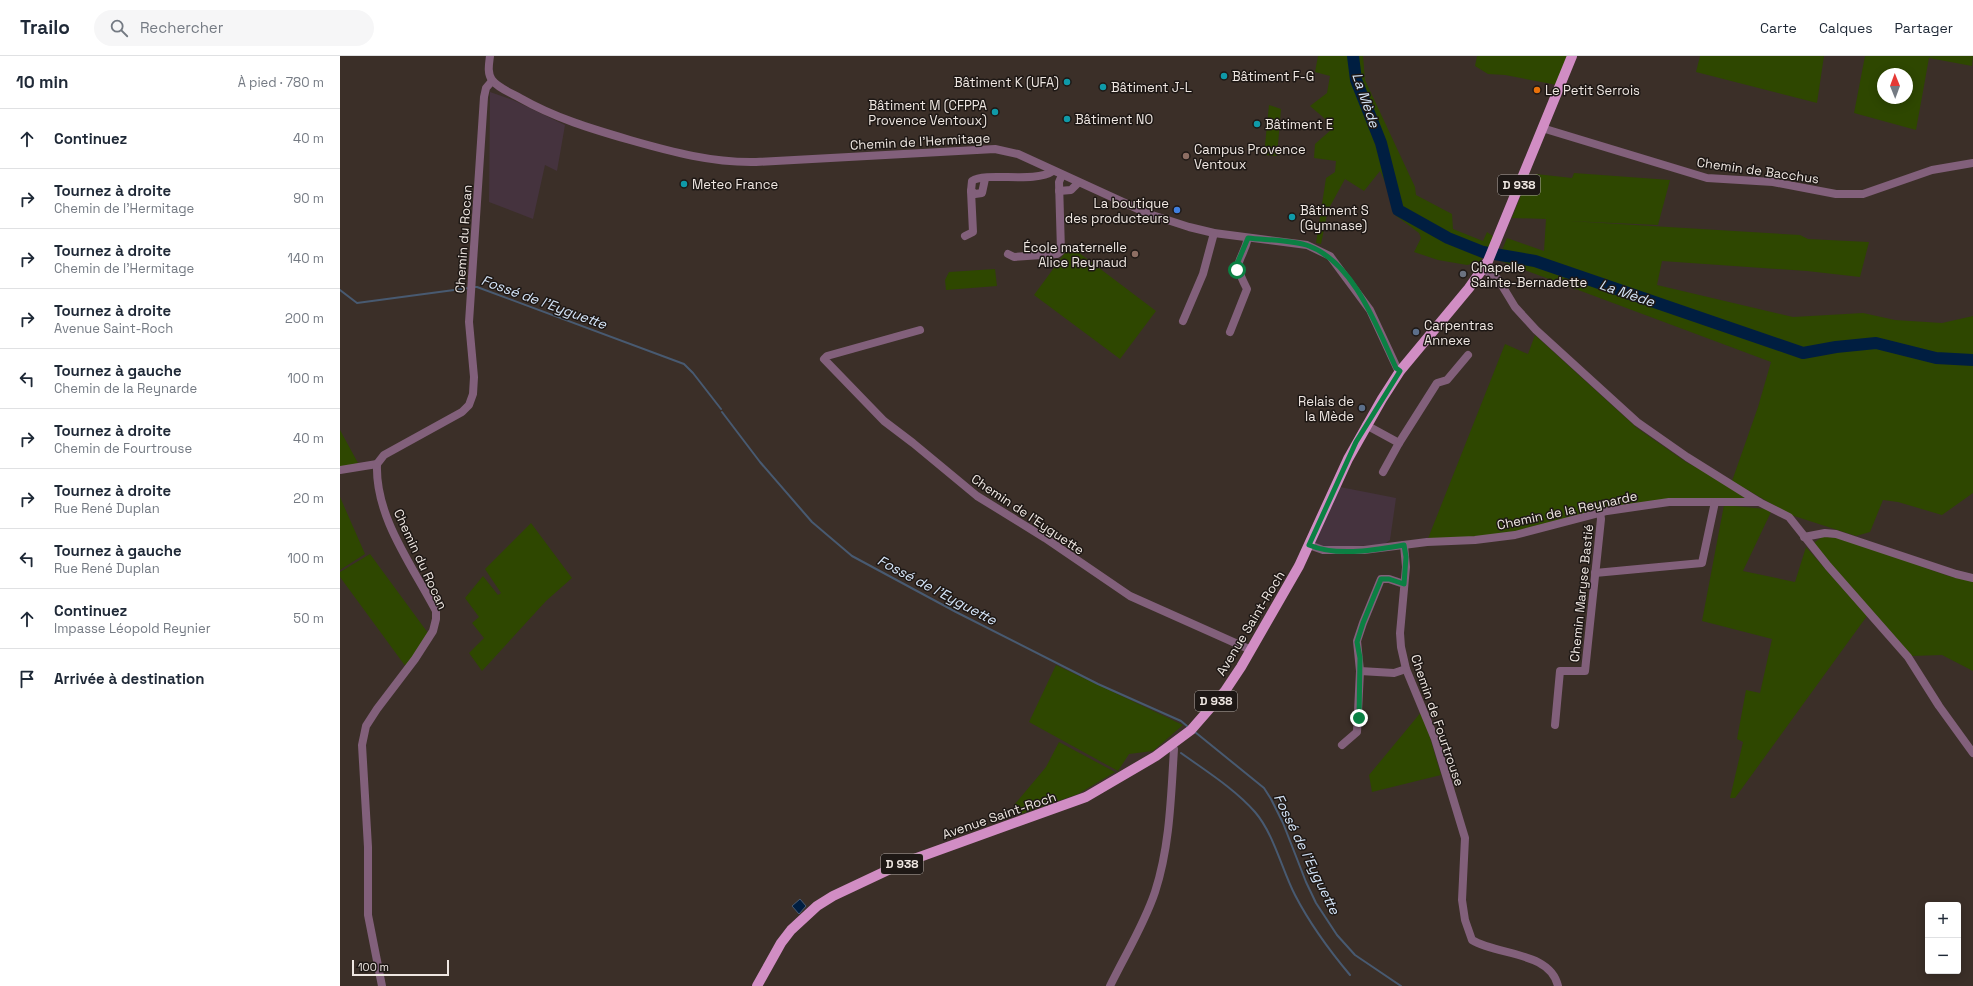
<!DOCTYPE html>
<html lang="fr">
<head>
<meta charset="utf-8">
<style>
  body { margin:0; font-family:"Space Grotesk",sans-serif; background:#f6f6f7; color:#1f2937 }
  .controls { position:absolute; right:12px; bottom:12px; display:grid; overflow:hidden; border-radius:4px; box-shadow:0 2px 10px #0003 }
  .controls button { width:36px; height:36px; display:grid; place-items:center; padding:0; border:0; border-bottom:1px solid #e0e1e3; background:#fff; color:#1f2937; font:20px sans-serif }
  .compass { position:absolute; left:1537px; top:12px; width:36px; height:36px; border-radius:50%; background:#fff; box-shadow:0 2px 10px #0003; rotate:359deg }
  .scale { position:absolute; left:12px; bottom:10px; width:97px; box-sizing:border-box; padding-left:4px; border:2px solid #efe7e2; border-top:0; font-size:11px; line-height:14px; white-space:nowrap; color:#efe7e2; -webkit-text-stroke:3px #1e1815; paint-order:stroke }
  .stop { position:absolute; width:12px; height:12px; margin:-9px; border:3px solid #0b8043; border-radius:50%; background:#fff }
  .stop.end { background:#0b8043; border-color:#fff; box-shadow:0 1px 4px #0008 }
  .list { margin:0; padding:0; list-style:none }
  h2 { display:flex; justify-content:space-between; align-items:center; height:52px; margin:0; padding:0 16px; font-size:17px }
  h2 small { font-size:13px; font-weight:400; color:#747a83 }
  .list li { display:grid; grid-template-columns:26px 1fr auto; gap:12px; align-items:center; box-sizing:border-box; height:60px; padding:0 16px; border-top:1px solid #e0e1e3 }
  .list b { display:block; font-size:15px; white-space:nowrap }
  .list p { margin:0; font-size:13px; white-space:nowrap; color:#747a83 }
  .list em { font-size:13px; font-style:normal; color:#747a83 }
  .icon { flex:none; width:22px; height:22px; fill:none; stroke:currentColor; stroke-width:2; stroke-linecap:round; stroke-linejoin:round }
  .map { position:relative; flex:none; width:1633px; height:930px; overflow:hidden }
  header { display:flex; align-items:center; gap:24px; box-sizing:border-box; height:56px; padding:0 20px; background:#fff; border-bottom:1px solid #e0e1e3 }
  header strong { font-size:19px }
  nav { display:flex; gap:22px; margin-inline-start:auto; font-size:14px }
  .search { width:280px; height:36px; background:#f6f6f7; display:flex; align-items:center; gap:10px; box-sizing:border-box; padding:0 14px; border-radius:22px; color:#747a83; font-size:15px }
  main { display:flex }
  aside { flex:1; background:#fff }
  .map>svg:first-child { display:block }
  .industrial { fill:#45333e }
  .green { fill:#2e4700; fill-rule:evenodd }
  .water { fill:#001e41; stroke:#485a71 }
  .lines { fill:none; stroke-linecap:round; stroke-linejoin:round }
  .stream { stroke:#485a71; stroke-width:2 }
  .river { stroke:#001e41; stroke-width:12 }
  .minor { stroke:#82607b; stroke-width:8 }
  .primary { stroke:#d18dc4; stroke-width:10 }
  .route { stroke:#0b8043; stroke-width:5 }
  .culture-dot { fill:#0f9aa8; stroke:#1e1815; stroke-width:1.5 }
  .food-dot { fill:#e8710a; stroke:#1e1815; stroke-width:1.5 }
  .education-dot { fill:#8d6e63; stroke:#1e1815; stroke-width:1.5 }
  .shop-dot { fill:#3f7fe0; stroke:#1e1815; stroke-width:1.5 }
  .worship-dot { fill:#6b7280; stroke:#1e1815; stroke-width:1.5 }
  .service-dot { fill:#5c6f8a; stroke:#1e1815; stroke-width:1.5 }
  .labels { text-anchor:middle; stroke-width:3; stroke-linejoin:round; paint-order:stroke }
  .shield { fill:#1e1815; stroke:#b0a9a4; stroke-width:1 }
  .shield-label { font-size:12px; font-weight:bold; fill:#efe7e2 }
  .poi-label { font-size:13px; fill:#efe7e2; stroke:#1e1815; text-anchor:start }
  .street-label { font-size:13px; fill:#efe7e2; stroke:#1e1815 }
  .water-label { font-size:14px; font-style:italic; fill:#d5e5f9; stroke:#1e1815 }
</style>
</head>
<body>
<header>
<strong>Trailo</strong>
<div class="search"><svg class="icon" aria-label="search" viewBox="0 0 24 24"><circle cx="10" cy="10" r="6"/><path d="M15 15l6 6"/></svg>Rechercher</div>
<nav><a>Carte</a><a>Calques</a><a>Partager</a></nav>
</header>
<main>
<aside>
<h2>10 min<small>À pied · 780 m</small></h2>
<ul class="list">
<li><svg class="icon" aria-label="ahead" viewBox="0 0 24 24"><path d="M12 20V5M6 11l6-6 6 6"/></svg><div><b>Continuez</b></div><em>40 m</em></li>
<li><svg class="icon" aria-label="right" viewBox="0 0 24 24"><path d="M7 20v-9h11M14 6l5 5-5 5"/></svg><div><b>Tournez à droite</b><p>Chemin de l'Hermitage</p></div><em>90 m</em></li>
<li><svg class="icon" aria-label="right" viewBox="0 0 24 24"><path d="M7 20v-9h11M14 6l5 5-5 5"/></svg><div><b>Tournez à droite</b><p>Chemin de l'Hermitage</p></div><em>140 m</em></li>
<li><svg class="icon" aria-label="right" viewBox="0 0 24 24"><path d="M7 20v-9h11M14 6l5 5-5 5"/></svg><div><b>Tournez à droite</b><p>Avenue Saint-Roch</p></div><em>200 m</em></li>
<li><svg class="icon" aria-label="left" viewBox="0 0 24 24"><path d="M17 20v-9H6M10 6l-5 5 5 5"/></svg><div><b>Tournez à gauche</b><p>Chemin de la Reynarde</p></div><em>100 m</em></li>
<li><svg class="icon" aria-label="right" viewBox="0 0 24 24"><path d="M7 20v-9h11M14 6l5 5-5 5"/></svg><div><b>Tournez à droite</b><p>Chemin de Fourtrouse</p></div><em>40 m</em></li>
<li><svg class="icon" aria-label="right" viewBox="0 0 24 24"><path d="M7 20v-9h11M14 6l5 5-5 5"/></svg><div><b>Tournez à droite</b><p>Rue René Duplan</p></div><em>20 m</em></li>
<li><svg class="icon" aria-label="left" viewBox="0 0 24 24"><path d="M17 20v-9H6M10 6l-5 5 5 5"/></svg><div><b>Tournez à gauche</b><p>Rue René Duplan</p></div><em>100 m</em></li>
<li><svg class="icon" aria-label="ahead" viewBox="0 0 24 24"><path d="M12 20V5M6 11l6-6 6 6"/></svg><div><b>Continuez</b><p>Impasse Léopold Reynier</p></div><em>50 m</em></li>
<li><svg class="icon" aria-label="arrive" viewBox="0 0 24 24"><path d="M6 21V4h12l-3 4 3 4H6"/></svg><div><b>Arrivée à destination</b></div></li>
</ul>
</aside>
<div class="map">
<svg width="1633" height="930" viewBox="0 0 1633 930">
  <rect width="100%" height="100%" fill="#3b2f28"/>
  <!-- industrial -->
  <g class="industrial">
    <polygon points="150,36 173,44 225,69 217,115 205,109 193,163 149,146"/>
    <polygon points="1000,431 1056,442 1050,484 1043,489 984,491 974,487"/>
  </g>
  <!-- green -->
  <g class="green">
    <polygon points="978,0 1023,0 1025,24 1075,131 1076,139 1112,158 1113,173 1143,185 1147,176 1154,181 1140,206 1127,209 1098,204 1074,196 1081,182 1079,177 1055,159 1049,134 1040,115 1024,135 1005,123 988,154 981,188 976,187 986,122 995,116 996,105 974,102 975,88 992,73 984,62 970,50 987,37 990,20 975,16"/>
    <polygon points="1137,0 1229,0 1217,29 1165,19 1148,18 1135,10"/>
    <polygon points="1360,0 1484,0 1477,47 1356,16"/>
    <path d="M1525 0H1633L1632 10 1589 2 1576 74 1514 57ZM1543 18H1567V42H1543Z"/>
    <polygon points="929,49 941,53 937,100 924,99"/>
    <polygon points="1234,117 1330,124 1318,169 1229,165 1460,179 1468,183 1529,186 1520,221 1467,215 1322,205 1317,229 1453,261 1523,257 1555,264 1602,267 1633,260 1633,437 1602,459 1558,446 1543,444 1530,476 1516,480 1451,459 1392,425 1418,351 1431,306 1158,204 1167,182 1204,195 1206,163 1172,162 1185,129 1189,129 1196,118 1232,122"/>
    <polygon points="730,190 816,255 780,303 694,239"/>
    <polygon points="655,213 657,230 606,234 605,224 609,216"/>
    <polygon points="1195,279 1297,372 1346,406 1380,424 1409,444 1337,443 1176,477 1087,485 1165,288 1188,298"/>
    <polygon points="0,374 18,407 0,411"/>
    <polygon points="0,441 25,498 0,514"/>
    <polygon points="1384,449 1425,453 1431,456 1403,515 1455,526 1466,491 1527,560 1395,742 1390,742 1403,686 1397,683 1406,634 1420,637 1432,583 1362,565"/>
    <polygon points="191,467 232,522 206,545 142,615 129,597 144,582 132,567 139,561 125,542 143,520 158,539 161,537 145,513"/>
    <path d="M1482 481C1517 480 1566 506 1600 517 1610 521 1622 523 1633 525V615L1602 599 1572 600 1474 492 1475 486Z"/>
    <polygon points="30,498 88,577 66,611 0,521 0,516"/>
    <polygon points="716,609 843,669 813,695 789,698 778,715 689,666"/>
    <polygon points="1082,655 1101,719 1032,736 1029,719"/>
    <polygon points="719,686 775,716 738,738 678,759 674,749 706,711"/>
  </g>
  <!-- water -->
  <polygon class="water" points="460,843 466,850 459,858 452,850"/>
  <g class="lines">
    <!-- stream -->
    <g class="stream">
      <polyline points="134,231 137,231 344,308 353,317 381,353"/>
      <polyline points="0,234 17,247 129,232"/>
      <polyline points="382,356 420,406 472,466 512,500 616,556 758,628 841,665 847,670"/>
      <polyline points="855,676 924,732 931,743 943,767 966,826 976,847 997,879 1015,899 1061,930"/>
      <path d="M841 697C866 715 895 733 915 756 934 778 942 814 955 839 970 868 989 894 1010 919"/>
    </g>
    <!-- river -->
    <polyline class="river" points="1013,0 1016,24 1041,87 1058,154 1108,182 1143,196 1195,205 1463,297 1496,291 1536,287 1596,302 1633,304"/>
    <!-- minor -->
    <g class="minor">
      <path d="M150 0C149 8 147 17 152 24 158 32 171 37 180 42 215 62 252 73 290 84 332 96 373 107 416 106L655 93 678 98 809 158 849 171 874 177 967 189 990 200 1030 254 1057 312 1060 315"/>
      <polyline points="1202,72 1367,122 1433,126 1496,138 1523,138 1592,114 1633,107"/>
      <path d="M645 123 642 137 635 138 631 135 632 125C647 115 694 128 713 115"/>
      <polyline points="719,135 731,134 738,127"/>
      <polyline points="625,180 633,176 631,135"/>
      <polyline points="668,198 674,201 717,198 721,195 719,126 722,119"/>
      <polyline points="1143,213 1158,223 1175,251 1196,274 1297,366 1347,401 1419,446 1449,461 1488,510 1568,601 1599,650 1633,697"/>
      <polyline points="843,265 863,218 874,177"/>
      <polyline points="580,274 487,300 484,303 544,365 573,387 637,440 705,482 790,540 911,594"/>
      <path d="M890 276 907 233C891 202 901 210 908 182"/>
      <polyline points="1026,369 1059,387 1097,327 1107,324 1128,299"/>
      <polyline points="0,414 37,408"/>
      <polyline points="1043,416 1059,387"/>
      <polyline points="1464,481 1485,477 1496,478 1616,518 1633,522"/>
      <polyline points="969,489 983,494 1024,494 1087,486 1135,484 1175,479 1267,455 1329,446 1419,446"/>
      <path d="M1064 489 1066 511 1060 577 1061 591 1066 613 1095 683 1125 782 1122 844 1125 864 1132 884C1158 900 1210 895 1218 930"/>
      <polyline points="1255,517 1362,507 1375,446"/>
      <polyline points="1064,528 1049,523 1041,523 1023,567 1017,585 1020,615 1054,617 1066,613"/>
      <polyline points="1215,669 1220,615 1245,615 1261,463 1260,456"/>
      <polyline points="1002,689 1017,676 1020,615"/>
      <path d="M42 930 28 859V791L22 689 26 670 37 653 75 603 93 575 96 563V555C72 509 35 461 37 408L44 399 122 356 129 349 133 338 134 321 129 266 144 41 146 32 152 25"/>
      <path d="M770 930C785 899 804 869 815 836 830 790 831 740 834 693L832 689"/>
    </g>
    <!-- primary -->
    <polyline class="primary" points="417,930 441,887 451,874 477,850 493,840 563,807 746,741 816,700 851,674 885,635 901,611 959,510 1008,403 1042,343 1060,315 1129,232 1148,205 1232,0"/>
  </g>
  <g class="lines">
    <!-- route -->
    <path class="route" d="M897 214V208L908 182C925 184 954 184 969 190 1014 207 1037 271 1056 312L1060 315 1016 386 969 489C997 501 1034 494 1064 489L1066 501 1064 528 1049 523H1041L1023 567 1017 586 1020 602 1019 662"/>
  </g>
  <!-- markers -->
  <g class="culture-dot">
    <circle cx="884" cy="20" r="4"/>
    <circle cx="727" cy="26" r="4"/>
    <circle cx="763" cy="31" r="4"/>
    <circle cx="655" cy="56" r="4"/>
    <circle cx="727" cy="63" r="4"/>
    <circle cx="917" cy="68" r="4"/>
    <circle cx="344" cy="128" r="4"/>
    <circle cx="952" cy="161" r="4"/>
  </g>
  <circle class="food-dot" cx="1197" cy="34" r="4"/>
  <g class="education-dot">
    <circle cx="846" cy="100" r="4"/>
    <circle cx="795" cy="198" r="4"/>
  </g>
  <circle class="shop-dot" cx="837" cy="154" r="4"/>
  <circle class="worship-dot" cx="1123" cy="218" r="4"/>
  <g class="service-dot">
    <circle cx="1076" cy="276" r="4"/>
    <circle cx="1022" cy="352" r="4"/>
  </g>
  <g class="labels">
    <!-- shield labels -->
    <g class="shield">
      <rect x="1158" y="119" width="42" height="20" rx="3"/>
      <rect x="855" y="635" width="42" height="20" rx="3"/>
      <rect x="541" y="798" width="42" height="20" rx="3"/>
    </g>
    <g class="shield-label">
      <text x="1179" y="133">D 938</text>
      <text x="876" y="649">D 938</text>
      <text x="562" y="812">D 938</text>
    </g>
    <!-- poi labels -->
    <g class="poi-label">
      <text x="892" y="25">Bâtiment F-G</text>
      <text x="719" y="31" text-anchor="end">Bâtiment K (UFA)</text>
      <text x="771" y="36">Bâtiment J-L</text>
      <text x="1205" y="39">Le Petit Serrois</text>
      <text x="647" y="54" text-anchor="end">Bâtiment M (CFPPA<tspan x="647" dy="15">Provence Ventoux)</tspan></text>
      <text x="735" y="68">Bâtiment NO</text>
      <text x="925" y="73">Bâtiment E</text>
      <text x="854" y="98">Campus Provence<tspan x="854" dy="15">Ventoux</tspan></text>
      <text x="352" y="133">Meteo France</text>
      <text x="829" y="152" text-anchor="end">La boutique<tspan x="829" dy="15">des producteurs</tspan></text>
      <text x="960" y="159">Bâtiment S<tspan x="960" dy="15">(Gymnase)</tspan></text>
      <text x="787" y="196" text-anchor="end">École maternelle<tspan x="787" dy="15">Alice Reynaud</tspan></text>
      <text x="1131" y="216">Chapelle<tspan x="1131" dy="15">Sainte-Bernadette</tspan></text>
      <text x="1084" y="274">Carpentras<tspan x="1084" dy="15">Annexe</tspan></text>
      <text x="1014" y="350" text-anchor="end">Relais de<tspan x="1014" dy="15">la Mède</tspan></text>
    </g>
    <!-- street labels -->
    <g class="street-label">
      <text transform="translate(580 85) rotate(-3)" y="5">Chemin de l'Hermitage</text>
      <text transform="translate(1418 114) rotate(8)" y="5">Chemin de Bacchus</text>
      <text transform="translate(123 183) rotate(-86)" y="5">Chemin du Rocan</text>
      <text transform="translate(1227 454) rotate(-12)" y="5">Chemin de la Reynarde</text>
      <text transform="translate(688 458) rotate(34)" y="5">Chemin de l'Eyguette</text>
      <text transform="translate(81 503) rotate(65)" y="5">Chemin du Rocan</text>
      <text transform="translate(1241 537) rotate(-84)" y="5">Chemin Maryse Bastié</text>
      <text transform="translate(910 567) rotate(-59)" y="5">Avenue Saint-Roch</text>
      <text transform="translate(1098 664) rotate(71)" y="5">Chemin de Fourtrouse</text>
      <text transform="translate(659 759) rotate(-19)" y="5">Avenue Saint-Roch</text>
    </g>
    <!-- water labels -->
    <g class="water-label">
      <text transform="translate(1026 44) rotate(71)" y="5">La Mède</text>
      <text transform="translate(1287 237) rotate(19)" y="5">La Mède</text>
      <text transform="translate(204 246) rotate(20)" y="5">Fossé de l'Eyguette</text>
      <text transform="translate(597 534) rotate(28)" y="5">Fossé de l'Eyguette</text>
      <text transform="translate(967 798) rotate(64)" y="5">Fossé de l'Eyguette</text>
    </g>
  </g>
</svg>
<div class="controls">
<button>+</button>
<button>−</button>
</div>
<svg class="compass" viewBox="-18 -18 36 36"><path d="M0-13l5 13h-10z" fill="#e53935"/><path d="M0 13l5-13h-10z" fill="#747a83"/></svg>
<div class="scale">100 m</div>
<div class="stop" style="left:897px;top:214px"></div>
<div class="stop end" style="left:1019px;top:662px"></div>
</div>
</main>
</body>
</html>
